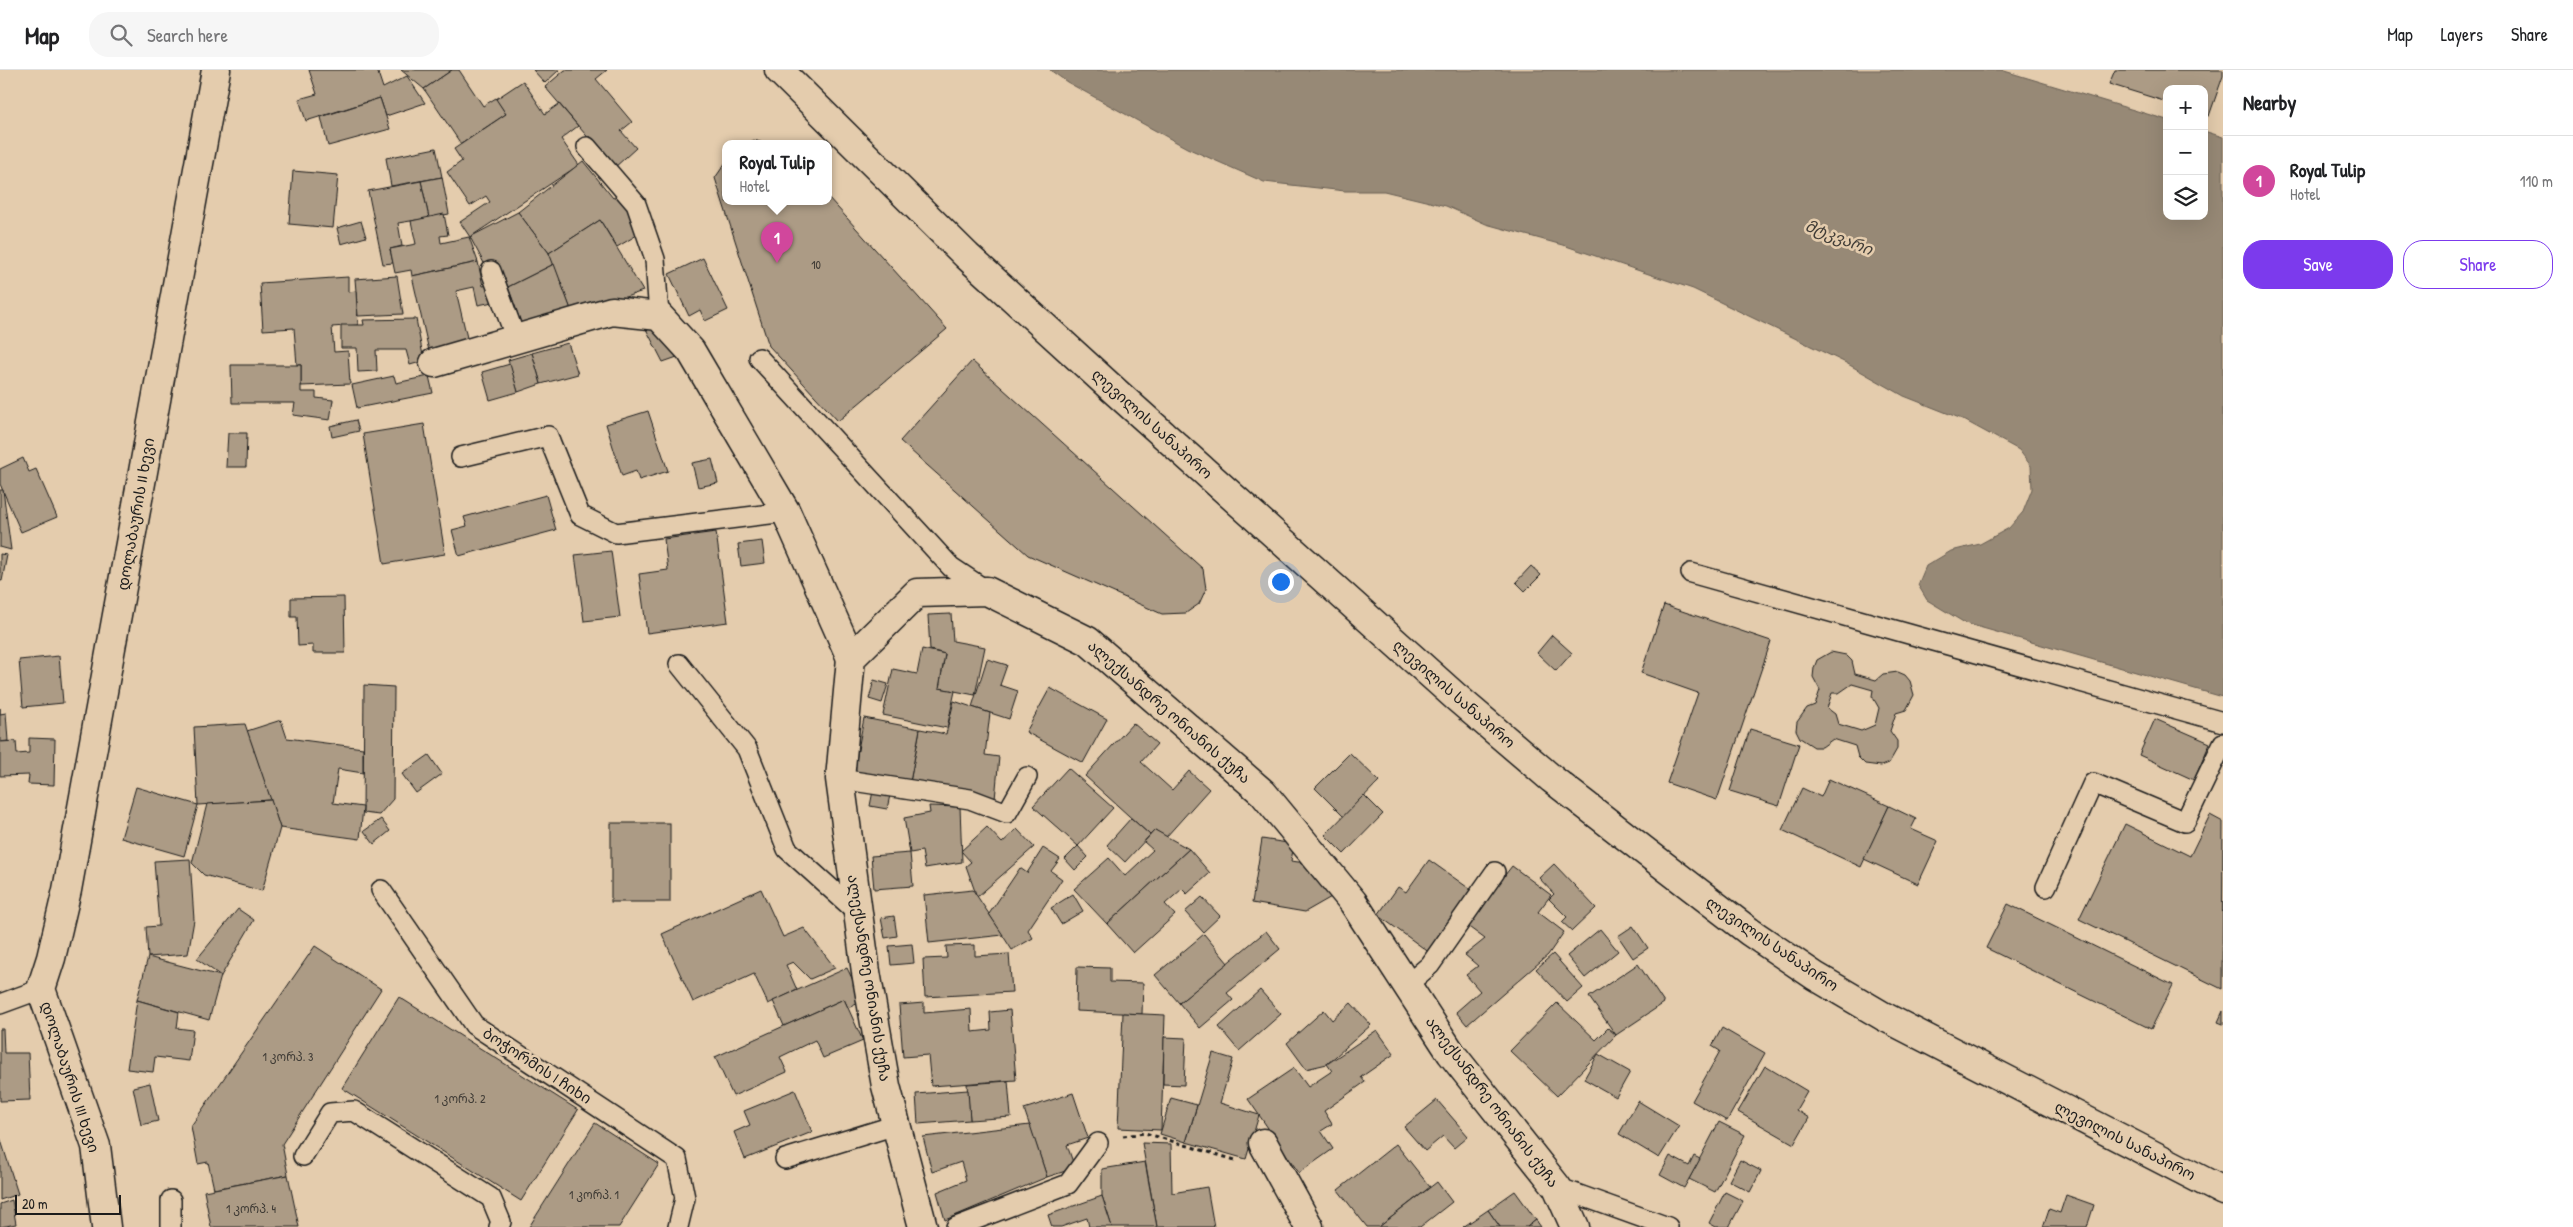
<!DOCTYPE html>
<html lang="en">
<head>
<meta charset="utf-8">
<style>
  body { margin:0; font-family:"Patrick Hand","Noto Sans Georgian",sans-serif; background:#f6f6f6; color:#202124 }
  .controls { position:absolute; right:15px; top:15px; display:grid; overflow:hidden; border-radius:10px; box-shadow:0 5px 20px #0002 }
  .controls button { width:45px; height:45px; display:grid; place-items:center; padding:0; border:0; border-bottom:1px solid #e0e0e0; background:#fff; color:#202124; font:25px sans-serif }
  .scale { position:absolute; left:15px; bottom:12px; width:106px; box-sizing:border-box; padding-left:5px; border:2px solid #1c1c1c; border-top:0; font-size:14px; line-height:18px; white-space:nowrap; color:#1c1c1c; -webkit-text-stroke:4px #e4ccad; paint-order:stroke }
  .you { position:absolute; left:1280px; top:511px; width:18px; height:18px; margin:-12px; border:4px solid #fff; border-radius:50%; background:#1a73e8; box-shadow:0 0 0 8px #1a73e833 }
  .badge { display:grid; place-items:center; width:32px; height:32px; border-radius:50%; background:#7c3aed; color:#fff; font-size:16px; font-weight:700 }
  .pin { position:absolute; translate:-50% -41px; filter:drop-shadow(0 1px 2px #0008) }
  .pin::after { content:''; position:absolute; top:26px; width:18px; height:15px; background:inherit; clip-path:polygon(0 0,100% 0,50% 100%) }
  .popup { position:absolute; left:722px; top:70px; width:110px; height:65px; box-sizing:border-box; display:grid; place-content:center; border-radius:10px; background:#fff; filter:drop-shadow(0 1px 4px #0005); font-size:16px; white-space:nowrap; color:#757577 }
  .popup b { font-size:19px; color:#202124 }
  .popup::after { content:''; position:absolute; left:50%; top:100%; margin-left:-10px; border:10px solid transparent; border-top-color:#fff }
  .list { margin:0; padding:0; list-style:none }
  h2 { display:flex; justify-content:space-between; align-items:center; height:65px; margin:0; padding:0 20px; font-size:21px }
  h2 small { font-size:16px; font-weight:400; color:#757577 }
  .list li { display:grid; grid-template-columns:32px 1fr auto; gap:15px; align-items:center; box-sizing:border-box; height:90px; padding:0 20px; border-top:1px solid #e0e0e0 }
  .list b { display:block; font-size:19px; white-space:nowrap }
  .list p { margin:0; font-size:16px; white-space:nowrap; color:#757577 }
  .list em { font-size:16px; font-style:normal; color:#757577 }
  .actions { display:flex; gap:10px; padding:15px 20px }
  .actions a { flex:1; padding:11px 0; border:1px solid #7c3aed; border-radius:20px; text-align:center; font-size:18px; color:#7c3aed }
  .actions .main { background:#7c3aed; color:#fff }
  .icon { flex:none; width:28px; height:28px; fill:none; stroke:currentColor; stroke-width:2; stroke-linecap:round; stroke-linejoin:round }
  .map { position:relative; flex:none; width:2223px; height:1157px; overflow:hidden }
  header { display:flex; align-items:center; gap:30px; box-sizing:border-box; height:70px; padding:0 25px; background:#fff; border-bottom:1px solid #e0e0e0 }
  header strong { font-size:24px }
  nav { display:flex; gap:28px; margin-inline-start:auto; font-size:18px }
  .search { width:350px; height:45px; background:#f6f6f6; display:flex; align-items:center; gap:12px; box-sizing:border-box; padding:0 18px; border-radius:20px; color:#757577; font-size:19px }
  main { display:flex }
  aside { flex:1; background:#fff }
  .map>svg:first-child { display:block }
  .water { fill:#978976; stroke:#665d52 }
  .building { fill:#ac9b85; stroke:#1c1c1c; fill-rule:evenodd }
  .lines { fill:none; stroke-linecap:round; stroke-linejoin:round }
  .lane-casing { stroke:#1c1c1c; stroke-width:22 }
  .street-casing { stroke:#1c1c1c; stroke-width:31 }
  .secondary-casing { stroke:#1c1c1c; stroke-width:31 }
  .path { stroke:#1c1c1c; stroke-width:3; stroke-dasharray:4 4; stroke-linecap:butt }
  .lane { stroke:#e4ccad; stroke-width:19 }
  .street { stroke:#e4ccad; stroke-width:28 }
  .secondary { stroke:#e4ccad; stroke-width:28 }
  .labels { text-anchor:middle; stroke-width:5; stroke-linejoin:round; paint-order:stroke }
  .number-label { font-size:12px; fill:#403c36 }
  .street-label { font-size:15px; fill:#1c1c1c; stroke:#e4ccad }
  .water-label { font-size:16px; font-style:italic; fill:#413d37; stroke:#e4ccad }
</style>
</head>
<body>
<header>
<strong>Map</strong>
<div class="search"><svg class="icon" aria-label="search" viewBox="0 0 24 24"><circle cx="10" cy="10" r="6"/><path d="M15 15l6 6"/></svg>Search here</div>
<nav><a>Map</a><a>Layers</a><a>Share</a></nav>
</header>
<main>
<div class="map">
<svg width="2223" height="1157" viewBox="0 0 2223 1157">
  <rect width="100%" height="100%" fill="#e4ccad"/>
  <filter id="ink" filterUnits="userSpaceOnUse"><feTurbulence type="fractalNoise" baseFrequency=".02" numOctaves="2"/><feDisplacementMap in="SourceGraphic" scale="10" xChannelSelector="R" yChannelSelector="G"/><feConvolveMatrix kernelMatrix="1 2 1 2 8 2 1 2 1" color-interpolation-filters="sRGB"/></filter>
  <g filter="url(#ink)">
    <!-- water -->
    <polygon class="water" points="1050,0 2001,0 2167,50 2167,146 2204,146 2204,61 2223,67 2223,627 1965,553 1927,530 1918,515 1926,496 1951,481 1980,474 2009,458 2023,442 2032,419 2031,396 2019,380 1962,349 1904,326 1846,293 1693,219 1566,176 1486,154 1446,136 1384,121 1345,121 1264,112 1187,78 1067,12"/>
    <!-- building -->
    <g class="building">
      <polygon points="309,0 377,0 383,18 407,6 425,33 386,46 380,28 306,51 299,29 317,24"/>
      <polygon points="401,0 452,0 424,19"/>
      <polygon points="452,0 459,0 483,36 496,28 506,44 461,74 424,19"/>
      <polygon points="533,0 559,0 545,13"/>
      <polygon points="565,0 607,0 596,9 632,52 621,61 636,78 614,98 545,17"/>
      <polygon points="2115,0 2223,0 2223,6 2209,46 2204,44 2204,19 2167,19 2167,32 2109,14"/>
      <polygon points="523,11 545,44 559,34 578,56 561,69 579,95 470,167 460,152 490,132 486,126 470,136 447,102 462,91 454,79 506,44 496,29"/>
      <polygon points="380,28 390,59 328,76 321,47"/>
      <polygon points="754,70 766,74 747,74"/>
      <polygon points="436,78 442,107 391,116 386,88"/>
      <polygon points="583,91 613,128 618,125 642,162 617,177 600,150 549,183 518,142"/>
      <polygon points="726,92 726,132 828,132 828,127 947,259 838,351 769,276 715,108"/>
      <polygon points="293,101 338,105 333,158 289,154"/>
      <polygon points="442,107 449,144 429,148 421,111"/>
      <polygon points="421,111 429,148 398,153 402,176 390,179 393,193 383,194 368,121"/>
      <polygon points="518,142 549,183 554,194 508,217 496,192 486,197 470,167"/>
      <polygon points="444,144 448,165 440,166 441,173 469,167 478,192 412,206 411,200 395,203 390,179 416,174 411,151"/>
      <polygon points="600,150 643,221 573,245 549,183"/>
      <polygon points="361,151 366,167 341,174 337,158"/>
      <polygon points="703,188 728,240 705,251 700,240 689,246 669,204"/>
      <polygon points="478,192 483,216 489,215 493,232 478,235 474,217 456,221 468,272 429,281 412,206"/>
      <polygon points="554,194 573,245 524,262 508,217"/>
      <polygon points="397,206 403,244 358,246 355,209"/>
      <polygon points="348,207 348,222 356,221 358,255 332,257 334,282 348,281 350,314 301,316 301,295 297,295 294,258 263,260 260,213"/>
      <polygon points="416,249 424,291 410,295 406,280 376,280 377,301 358,302 357,278 341,278 341,255 364,255 363,250"/>
      <polygon points="653,253 680,286 663,292 645,257"/>
      <polygon points="568,273 578,304 541,314 532,283"/>
      <polygon points="532,283 541,314 518,322 508,290"/>
      <polygon points="972,291 1203,499 1206,519 1199,534 1186,543 1162,544 1028,485 900,371"/>
      <polygon points="510,294 518,322 490,330 482,302"/>
      <polygon points="231,295 301,295 301,322 316,322 316,328 333,330 330,350 293,345 295,333 232,333"/>
      <polygon points="394,306 396,313 429,306 433,323 357,338 352,315"/>
      <polygon points="648,341 668,401 639,410 636,401 622,406 606,354"/>
      <polygon points="356,350 359,361 332,367 330,356"/>
      <polygon points="424,354 445,484 384,494 363,364"/>
      <polygon points="228,363 247,363 246,397 226,397"/>
      <polygon points="23,388 29,402 36,399 57,447 21,462 0,414 0,399"/>
      <polygon points="712,389 718,413 698,417 692,393"/>
      <polygon points="0,420 3,420 11,480 0,477"/>
      <polygon points="546,425 556,460 459,486 452,460 467,456 464,447"/>
      <polygon points="716,462 728,552 647,563 639,504 668,500 664,469"/>
      <polygon points="762,471 765,493 741,496 738,474"/>
      <polygon points="611,481 620,547 584,551 575,485"/>
      <polygon points="0,484 7,485 2,511 0,510"/>
      <polygon points="1531,496 1541,505 1525,521 1516,512"/>
      <polygon points="344,527 345,583 313,583 313,575 298,576 297,547 291,547 291,528"/>
      <polygon points="1664,535 1771,571 1717,730 1667,713 1698,623 1641,603"/>
      <polygon points="951,544 953,571 985,577 975,625 939,618 945,584 930,580 928,545"/>
      <polygon points="1552,565 1572,583 1556,601 1537,583"/>
      <polygon points="922,579 945,584 939,618 955,621 947,658 883,645 893,599 917,604"/>
      <path d="M1831 582 1846 585 1852 591 1855 604 1876 610 1883 604 1898 602 1905 605 1910 611 1914 625 1906 640 1896 643 1890 661 1897 671V679L1889 693 1881 696 1865 694 1858 687 1855 676 1833 669 1822 677H1814L1800 668 1796 660 1797 652 1807 638 1815 635 1820 620 1813 607 1814 598 1817 590ZM1852 614 1873 620 1872 626 1879 638 1875 655 1861 661 1838 654 1835 644 1827 638 1832 623H1839Z"/>
      <polygon points="59,586 63,633 23,637 19,590"/>
      <polygon points="987,589 1007,595 1000,615 1018,621 1009,649 972,637"/>
      <polygon points="874,610 888,614 882,633 869,629"/>
      <polygon points="364,615 394,617 393,729 379,745 363,743"/>
      <polygon points="1050,618 1107,649 1083,693 1026,662"/>
      <polygon points="954,631 990,643 985,685 999,687 995,729 910,712 920,659 946,664"/>
      <polygon points="0,638 0,644 6,643 8,671 0,672"/>
      <polygon points="864,648 920,659 910,712 854,701"/>
      <polygon points="2155,649 2210,673 2194,710 2139,685"/>
      <polygon points="281,650 287,668 363,678 363,703 338,699 333,733 363,737 360,769 280,758 247,661"/>
      <polygon points="1133,653 1157,674 1141,692 1172,720 1189,701 1209,719 1166,767 1155,760 1150,765 1085,706"/>
      <polygon points="245,654 271,730 198,735 194,657"/>
      <polygon points="1750,659 1799,674 1779,736 1730,721"/>
      <polygon points="29,668 55,669 54,715 28,714 29,705 0,706 0,672 16,671 17,684 29,683"/>
      <polygon points="1350,683 1379,711 1344,747 1315,718"/>
      <polygon points="429,685 442,704 416,723 402,704"/>
      <polygon points="1068,698 1113,738 1078,776 1033,736"/>
      <polygon points="1829,709 1889,736 1861,797 1782,760 1802,718 1821,727"/>
      <polygon points="136,717 198,735 184,786 121,768"/>
      <polygon points="873,721 890,725 887,739 870,736"/>
      <polygon points="1364,725 1383,744 1344,784 1325,765"/>
      <polygon points="271,730 280,758 262,821 204,805 192,793 207,734"/>
      <polygon points="929,736 960,737 962,792 925,798 922,781 910,783 904,748 930,743"/>
      <polygon points="1889,736 1916,749 1911,759 1938,771 1918,814 1864,789"/>
      <polygon points="2210,745 2223,752 2222,919 2079,849 2125,754 2190,786"/>
      <polygon points="1131,748 1150,765 1125,792 1107,775"/>
      <polygon points="381,749 390,761 374,774 364,761"/>
      <rect x="611" y="753" width="59" height="79"/>
      <polygon points="987,757 1002,773 1017,759 1034,777 977,827 966,796 971,792 961,781"/>
      <polygon points="1155,760 1189,779 1107,854 1074,819 1109,788 1125,806 1153,780 1144,772"/>
      <polygon points="1262,769 1294,774 1291,791 1313,794 1333,826 1305,842 1252,833"/>
      <polygon points="1078,776 1088,787 1075,800 1065,789"/>
      <polygon points="1043,778 1060,789 1051,801 1062,809 1028,860 1033,868 1012,880 989,844 1020,798 1027,803"/>
      <polygon points="1189,779 1210,803 1187,824 1182,819 1165,834 1175,845 1133,883 1107,854"/>
      <polygon points="910,783 913,816 874,819 871,786"/>
      <polygon points="190,789 194,850 188,884 148,887 146,857 159,856 154,791"/>
      <polygon points="1429,790 1474,822 1430,883 1378,845 1398,817 1406,822"/>
      <polygon points="1554,794 1596,838 1572,861 1562,852 1567,847 1549,829 1554,824 1539,808"/>
      <polygon points="1512,796 1551,825 1538,842 1564,862 1548,885 1467,955 1456,942 1480,921 1466,905 1478,896 1465,885 1485,869 1466,855"/>
      <polygon points="761,819 783,867 804,858 835,898 810,909 793,892 786,895 797,920 768,934 754,904 693,932 662,864"/>
      <polygon points="973,820 1003,865 929,873 924,825"/>
      <polygon points="1073,824 1083,841 1061,854 1051,838"/>
      <polygon points="1202,827 1220,846 1203,862 1185,842"/>
      <polygon points="2008,834 2173,915 2151,959 1986,878"/>
      <polygon points="238,839 254,850 221,906 197,889"/>
      <polygon points="894,846 897,866 885,868 881,848"/>
      <polygon points="1633,856 1648,878 1633,888 1618,866"/>
      <polygon points="1600,859 1618,881 1585,908 1567,886"/>
      <polygon points="1266,861 1280,879 1227,923 1233,930 1200,958 1179,933"/>
      <polygon points="1204,864 1228,893 1179,933 1155,905"/>
      <polygon points="912,874 914,893 891,895 889,876"/>
      <polygon points="975,875 975,886 1009,884 1012,922 925,927 923,889 947,888 946,876"/>
      <polygon points="315,876 381,919 282,1074 288,1105 214,1119 208,1092 198,1094 191,1056"/>
      <polygon points="1553,884 1583,918 1567,932 1536,899"/>
      <polygon points="148,887 221,906 209,950 137,930"/>
      <polygon points="1638,894 1664,933 1616,965 1589,927"/>
      <polygon points="1077,897 1110,898 1110,912 1143,913 1142,944 1076,941"/>
      <polygon points="847,898 863,931 848,938 844,929 784,956 773,931"/>
      <polygon points="1260,920 1281,944 1239,981 1219,957"/>
      <polygon points="399,927 578,1040 521,1131 342,1018"/>
      <polygon points="844,929 863,971 823,988 815,970 780,987 787,1002 733,1026 715,987"/>
      <polygon points="137,930 179,942 177,958 193,960 189,991 155,987 153,1002 127,999"/>
      <polygon points="924,933 924,943 971,939 972,962 991,960 990,942 1010,940 1016,1010 931,1016 928,985 903,987 899,935"/>
      <polygon points="1351,933 1371,955 1327,994 1306,999 1287,973 1324,940 1332,950"/>
      <polygon points="1557,933 1596,970 1608,958 1616,965 1557,1026 1510,981"/>
      <polygon points="2223,941 2223,954 2218,952"/>
      <polygon points="1123,943 1165,945 1161,1060 1118,1058"/>
      <polygon points="1722,958 1765,983 1727,1051 1692,1031 1720,981 1712,976"/>
      <polygon points="0,959 3,959 4,983 28,983 30,1030 0,1031"/>
      <polygon points="1377,960 1394,984 1361,1007 1365,1012 1324,1041 1332,1054 1321,1061 1333,1079 1299,1103 1248,1029 1294,998 1308,1017 1332,1001 1327,994"/>
      <polygon points="1164,967 1186,968 1184,1015 1163,1014"/>
      <polygon points="1213,983 1233,989 1220,1033 1259,1045 1246,1089 1186,1072"/>
      <polygon points="1598,984 1630,1002 1616,1027 1584,1009"/>
      <polygon points="1765,996 1807,1021 1796,1040 1809,1048 1794,1074 1738,1042"/>
      <polygon points="1008,1011 1011,1047 970,1050 967,1014"/>
      <polygon points="150,1013 158,1051 141,1055 133,1017"/>
      <polygon points="795,1020 812,1062 745,1089 734,1062 750,1055 744,1041"/>
      <polygon points="968,1020 970,1050 918,1054 916,1024"/>
      <polygon points="1073,1023 1088,1068 1067,1075 1075,1098 1047,1107 1024,1039"/>
      <polygon points="1171,1028 1197,1035 1186,1072 1160,1064"/>
      <polygon points="1437,1030 1468,1066 1454,1078 1443,1066 1425,1081 1404,1057"/>
      <polygon points="1638,1031 1679,1056 1659,1088 1619,1064"/>
      <polygon points="1719,1052 1745,1065 1715,1122 1689,1109"/>
      <polygon points="595,1053 659,1094 619,1157 529,1157"/>
      <polygon points="1030,1055 1047,1107 945,1150 937,1122 966,1110 961,1092 932,1102 923,1067"/>
      <polygon points="0,1067 18,1124 0,1130"/>
      <polygon points="1142,1073 1171,1074 1172,1123 1207,1117 1214,1157 1157,1157"/>
      <polygon points="1396,1074 1430,1117 1379,1157 1367,1157 1338,1120"/>
      <polygon points="1670,1086 1689,1096 1694,1086 1700,1089 1684,1118 1660,1105"/>
      <polygon points="1740,1090 1761,1101 1750,1122 1729,1111"/>
      <polygon points="1145,1092 1157,1157 1112,1157 1102,1126 1102,1099"/>
      <polygon points="288,1105 299,1157 211,1157 204,1121"/>
      <polygon points="1437,1112 1452,1132 1420,1157 1379,1157"/>
      <polygon points="1515,1121 1536,1150 1527,1157 1500,1157 1488,1140"/>
      <polygon points="1725,1122 1743,1131 1729,1157 1716,1157 1709,1153"/>
      <polygon points="2066,1125 2094,1135 2087,1157 2043,1157 2049,1139 2060,1143"/>
      <polygon points="1102,1126 1112,1157 1089,1157 1087,1148 1061,1157 1052,1157 1048,1145"/>
      <polygon points="12,1130 16,1154 0,1157 0,1134"/>
      <polygon points="1488,1140 1500,1157 1463,1157"/>
      <polygon points="1536,1150 1541,1157 1527,1157"/>
    </g>
    <g class="lines">
      <!-- lane casing -->
      <g class="lane-casing">
        <g id="lane">
          <polyline points="587,77 636,134 655,189 659,246"/>
          <polyline points="491,201 516,269"/>
          <polyline points="759,288 951,497 987,521"/>
          <polyline points="461,387 548,366 580,445 616,463 786,442"/>
          <polyline points="1691,503 2223,652"/>
          <polyline points="679,594 747,679 787,779 858,843"/>
          <polyline points="840,709 970,729 1007,743 1027,707"/>
          <polyline points="2046,817 2093,713 2185,752 2223,673"/>
          <polyline points="381,820 474,955 677,1089 685,1128 678,1157"/>
          <polyline points="1407,915 1430,895 1495,802"/>
          <polyline points="0,934 41,919"/>
          <polyline points="303,1086 330,1043 354,1041 491,1128 501,1152 499,1157"/>
          <polyline points="785,1089 896,1055"/>
          <polyline points="1557,1117 1668,1157"/>
          <polyline points="171,1130 171,1157"/>
          <polyline points="956,1157 1068,1114 1098,1073"/>
        </g>
      </g>
      <!-- street casing -->
      <g class="street-casing">
        <g id="street">
          <polyline points="434,293 612,241 659,246 691,281 786,442 851,588"/>
          <polyline points="1263,1073 1309,1157"/>
          <polyline points="106,1157 96,1076 41,919 51,888 67,820 216,0"/>
          <polyline points="923,1157 886,1016 866,902 840,709 851,588 917,523 987,521 1088,571 1263,723 1353,832 1451,983 1557,1117 1575,1157"/>
        </g>
      </g>
      <!-- secondary casing -->
      <g class="secondary-casing">
        <polyline id="secondary" points="779,0 967,186 1117,323 1456,627 1552,709 1646,782 1750,862 1815,906 1883,946 2223,1121"/>
      </g>
      <!-- path -->
      <polyline class="path" points="1123,1066 1145,1063 1235,1090"/>
      <!-- lane -->
      <use href="#lane" class="lane"/>
      <!-- street -->
      <use href="#street" class="street"/>
      <!-- secondary -->
      <use href="#secondary" class="secondary"/>
    </g>
  </g>
  <g class="labels">
    <!-- number labels -->
    <g class="number-label">
      <text x="816" y="199">10</text>
      <text x="288" y="991">1 კორპ. 3</text>
      <text x="460" y="1033">1 კორპ. 2</text>
      <text x="594" y="1129">1 კორპ. 1</text>
      <text x="251" y="1143">1 კორპ. 4</text>
    </g>
    <!-- street labels -->
    <g class="street-label">
      <text transform="translate(1152 354) rotate(42)" y="5">ლევილის სანაპირო</text>
      <text transform="translate(136 444) rotate(-80)" y="5">დოლაბაურის II ხევი</text>
      <text transform="translate(1454 624) rotate(41)" y="5">ლევილის სანაპირო</text>
      <text transform="translate(1169 642) rotate(41)" y="5">ალექსანდრე ონიანის ქუჩა</text>
      <text transform="translate(1772 874) rotate(34)" y="5">ლევილის სანაპირო</text>
      <text transform="translate(869 908) rotate(81)" y="5">ალექსანდრე ონიანის ქუჩა</text>
      <text transform="translate(537 996) rotate(33)" y="5">ბოჭორმის I ჩიხი</text>
      <text transform="translate(70 1007) rotate(72)" y="5">დოლაბაურის III ხევი</text>
      <text transform="translate(1492 1032) rotate(53)" y="5">ალექსანდრე ონიანის ქუჩა</text>
      <text transform="translate(2125 1071) rotate(27)" y="5">ლევილის სანაპირო</text>
    </g>
    <!-- water labels -->
    <g class="water-label">
      <text transform="translate(1839 167) rotate(21)" y="6">მტკვარი</text>
    </g>
  </g>
</svg>
<div class="controls">
<button>+</button>
<button>−</button>
<button><svg class="icon" aria-label="layers" viewBox="0 0 24 24"><path d="M12 4l9 5-9 5-9-5zM3 14l9 5 9-5"/></svg></button>
</div>
<div class="scale">20 m</div>
<div class="you"></div>
<div class="pin badge" style="left:777px;top:193px;background:#d1479c">1</div>
<div class="popup"><b>Royal Tulip</b>Hotel</div>
</div>
<aside>
<h2>Nearby<small></small></h2>
<ul class="list">
<li><span class="badge" style="background:#d1479c">1</span><div><b>Royal Tulip</b><p>Hotel</p></div><em>110 m</em></li>
</ul>
<div class="actions"><a class="main">Save</a><a>Share</a></div>
</aside>
</main>
</body>
</html>
